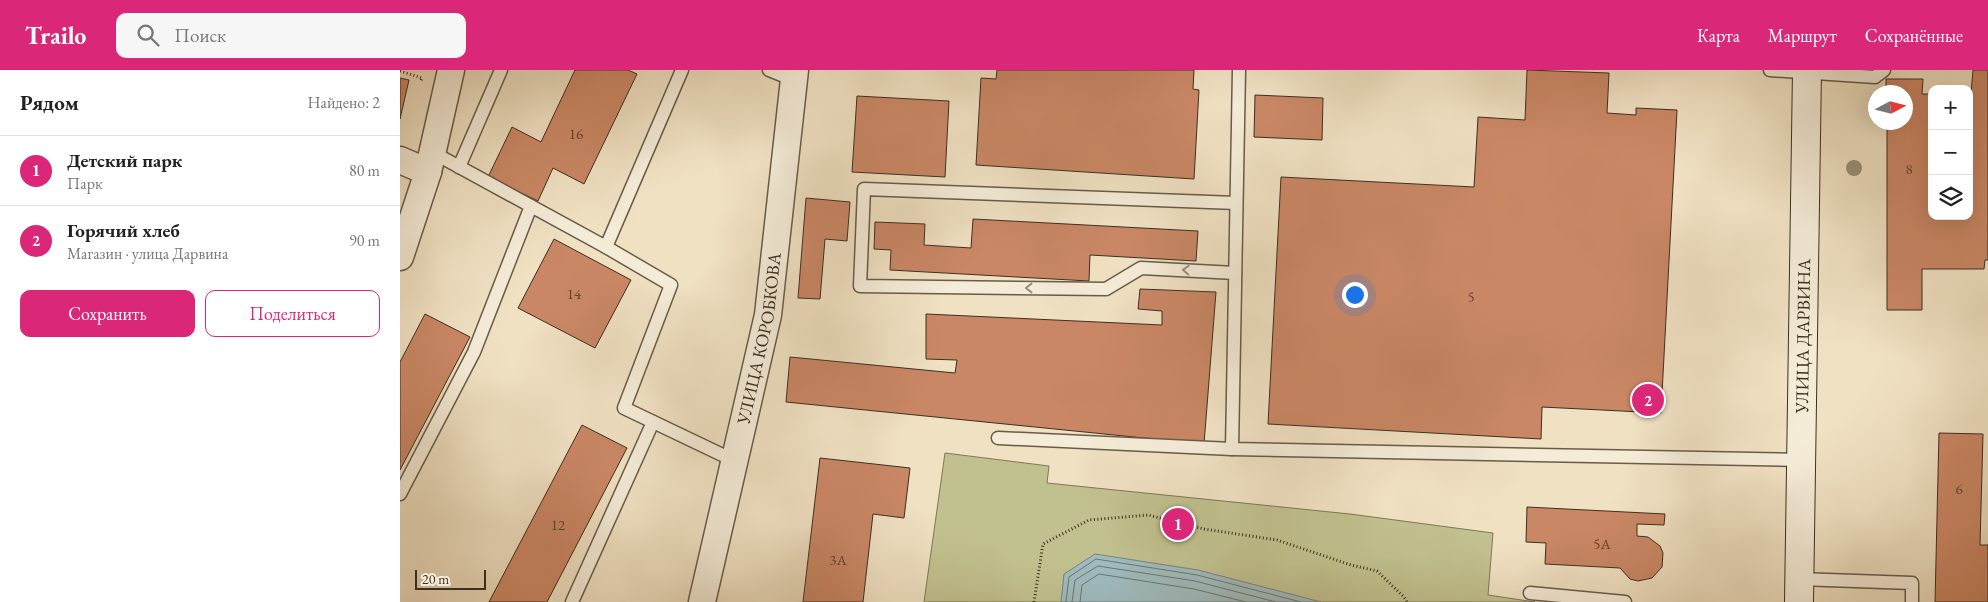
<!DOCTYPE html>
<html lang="ru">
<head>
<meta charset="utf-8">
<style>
  body { margin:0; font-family:"EB Garamond",serif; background:#f6f6f6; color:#222 }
  .controls { position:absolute; right:15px; top:15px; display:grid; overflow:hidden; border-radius:10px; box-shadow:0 5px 20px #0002 }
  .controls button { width:45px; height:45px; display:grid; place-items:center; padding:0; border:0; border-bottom:1px solid #e0e0e0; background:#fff; color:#222; font:25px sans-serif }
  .compass { position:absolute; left:1468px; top:15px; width:45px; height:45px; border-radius:50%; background:#fff; box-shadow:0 5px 20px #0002; rotate:83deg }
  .scale { position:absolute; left:15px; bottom:12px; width:71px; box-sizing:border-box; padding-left:5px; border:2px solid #3b2f1f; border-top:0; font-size:14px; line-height:18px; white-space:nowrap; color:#3b2f1f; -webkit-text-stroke:4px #f5ecd8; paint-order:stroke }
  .you { position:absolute; left:954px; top:224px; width:18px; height:18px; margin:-12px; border:4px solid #fff; border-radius:50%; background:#1a73e8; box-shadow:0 0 0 8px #1a73e833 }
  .badge { display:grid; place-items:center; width:32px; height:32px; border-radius:50%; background:#db2777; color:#fff; font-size:16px; font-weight:700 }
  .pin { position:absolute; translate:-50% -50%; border:2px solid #fff; box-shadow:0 1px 5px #0006 }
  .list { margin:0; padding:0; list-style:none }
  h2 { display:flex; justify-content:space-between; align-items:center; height:65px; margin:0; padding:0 20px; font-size:21px }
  h2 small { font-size:16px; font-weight:400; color:#767676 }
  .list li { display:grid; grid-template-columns:32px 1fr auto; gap:15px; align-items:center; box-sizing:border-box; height:70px; padding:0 20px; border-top:1px solid #e0e0e0 }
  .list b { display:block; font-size:19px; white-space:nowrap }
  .list p { margin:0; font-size:16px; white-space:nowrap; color:#767676 }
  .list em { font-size:16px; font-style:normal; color:#767676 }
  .actions { display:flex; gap:10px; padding:15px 20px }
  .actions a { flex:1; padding:11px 0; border:1px solid #db2777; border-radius:10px; text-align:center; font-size:18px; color:#db2777 }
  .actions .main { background:#db2777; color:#fff }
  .icon { flex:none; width:28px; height:28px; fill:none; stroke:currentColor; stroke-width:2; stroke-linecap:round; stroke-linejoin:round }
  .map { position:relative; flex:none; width:1588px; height:532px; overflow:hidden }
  header { display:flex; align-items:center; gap:30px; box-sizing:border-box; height:70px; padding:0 25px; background:#db2777; color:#fff }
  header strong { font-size:24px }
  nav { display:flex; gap:28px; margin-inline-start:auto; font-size:18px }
  .search { width:350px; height:45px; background:#f6f6f6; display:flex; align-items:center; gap:12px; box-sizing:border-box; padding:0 18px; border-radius:10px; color:#767676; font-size:19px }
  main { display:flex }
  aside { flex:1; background:#fff }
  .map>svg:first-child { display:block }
  .green { fill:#c1c18f; stroke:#7e7857 }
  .water { fill:#9fbbbe; stroke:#77837e }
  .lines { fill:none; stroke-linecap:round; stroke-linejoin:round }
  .shore { stroke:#6d756e; stroke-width:1 }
  .building { fill:#ca8765; stroke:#3b2f1f }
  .service-casing { stroke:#685c48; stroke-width:15 }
  .minor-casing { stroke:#685c48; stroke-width:29 }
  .secondary-casing { stroke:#3b2f1f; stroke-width:30 }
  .path { stroke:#3b2f1f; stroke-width:3; stroke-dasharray:1 2.5; stroke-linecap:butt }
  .service { stroke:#f5ecd8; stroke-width:12 }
  .minor { stroke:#f5ecd8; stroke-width:26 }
  .secondary { stroke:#f5ecd8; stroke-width:28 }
  .tree { fill:#9b8f75 }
  .oneway { stroke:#988e7c }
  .labels { text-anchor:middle; stroke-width:5; stroke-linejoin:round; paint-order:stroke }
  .number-label { font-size:15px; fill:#5f4530 }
  .street-label { font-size:18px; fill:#3b2f1f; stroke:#f5ecd8 }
</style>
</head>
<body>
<header>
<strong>Trailo</strong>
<div class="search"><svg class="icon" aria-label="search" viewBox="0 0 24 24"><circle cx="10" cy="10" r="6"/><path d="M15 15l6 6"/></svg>Поиск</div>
<nav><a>Карта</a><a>Маршрут</a><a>Сохранённые</a></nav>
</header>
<main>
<aside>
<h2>Рядом<small>Найдено: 2</small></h2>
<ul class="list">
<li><span class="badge">1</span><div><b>Детский парк</b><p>Парк</p></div><em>80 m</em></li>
<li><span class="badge">2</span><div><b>Горячий хлеб</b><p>Магазин · улица Дарвина</p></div><em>90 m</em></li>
</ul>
<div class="actions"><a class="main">Сохранить</a><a>Поделиться</a></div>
</aside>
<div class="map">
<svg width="1588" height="532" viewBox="0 0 1588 532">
  <rect width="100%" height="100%" fill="#f0e1c3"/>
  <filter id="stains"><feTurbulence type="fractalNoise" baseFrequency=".004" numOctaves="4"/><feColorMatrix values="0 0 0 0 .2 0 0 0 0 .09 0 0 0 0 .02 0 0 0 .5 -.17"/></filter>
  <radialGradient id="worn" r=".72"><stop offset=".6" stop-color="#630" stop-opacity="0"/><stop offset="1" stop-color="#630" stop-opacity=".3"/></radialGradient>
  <!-- green -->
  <polygon class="green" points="545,383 649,396 647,413 950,444 1093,463 1088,525 1135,532 524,532"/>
  <!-- water -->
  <polygon class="water" points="695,484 798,500 921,532 661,532 664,504"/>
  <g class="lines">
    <!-- shore -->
    <g class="shore">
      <polyline points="666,532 669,507 696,489 797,505 901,532"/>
      <polyline points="672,532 675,510 698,496 795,511 876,532"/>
      <polyline points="680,532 682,515 699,504 794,519 846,532"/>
    </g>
  </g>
  <!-- building -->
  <g class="building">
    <polygon points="175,0 228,0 237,4 184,114 153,98 138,131 88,107 112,57 141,72"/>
    <polygon points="597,0 794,0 793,19 799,20 794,109 576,95 581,8 596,9"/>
    <polygon points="1127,0 1209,3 1207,43 1236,45 1236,38 1277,40 1261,343 1142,337 1141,369 868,354 881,107 1074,117 1078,47 1125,50"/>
    <polygon points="1573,0 1588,0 1588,190 1585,190 1584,199 1522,199 1522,240 1487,240 1487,52 1506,52 1506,22 1486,22 1486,9 1523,9 1522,24 1532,24 1532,146 1569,146 1569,24 1571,24"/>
    <polygon points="0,8 9,10 0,49"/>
    <polygon points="855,25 923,28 922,70 854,67"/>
    <polygon points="457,26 549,31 545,107 452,102"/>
    <polygon points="406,128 450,132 447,171 425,169 420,229 398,228"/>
    <polygon points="573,149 798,161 796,191 690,185 689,211 490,200 491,180 474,179 475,152 525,154 524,175 571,178"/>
    <polygon points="154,169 231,210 195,278 118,238"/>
    <polygon points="740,219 816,222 804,374 386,332 390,287 555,303 557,290 526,289 526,244 762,255 762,241 738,239"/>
    <polygon points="25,244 70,267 0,400 0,292"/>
    <polygon points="182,355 227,378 147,532 89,532"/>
    <polygon points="1539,363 1583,364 1580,475 1588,475 1588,532 1535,532"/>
    <polygon points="420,388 510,398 504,448 473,444 463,532 403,532"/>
    <polygon points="1127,437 1265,444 1264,455 1237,454 1237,466 1248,467 1260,476 1263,483 1262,497 1252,508 1238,511 1230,509 1220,498 1145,494 1146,473 1126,472"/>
  </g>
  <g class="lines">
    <!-- service casing -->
    <g class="service-casing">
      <g id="service">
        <polyline points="369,0 394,10"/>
        <polyline points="839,0 832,379 1402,390"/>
        <polyline points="1370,0 1475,7 1484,0"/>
        <polyline points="32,82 206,177 282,0"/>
        <polyline points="59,97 101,0"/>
        <polyline points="206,177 271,215 224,338 335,391"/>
        <polyline points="835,203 741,198 706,219 460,216 464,119 836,133"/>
        <polyline points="598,368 832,379"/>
        <polyline points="0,424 74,282 131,136"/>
        <polyline points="1399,509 1512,513 1512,532"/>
        <polyline points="1130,523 1225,532"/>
        <polyline points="172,532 253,352"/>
      </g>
    </g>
    <!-- minor casing -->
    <g class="minor-casing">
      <g id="minor">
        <polyline points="0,90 28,102"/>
        <polyline points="0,187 28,102 51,0"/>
        <path id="s1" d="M302 532 368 245 395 0"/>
      </g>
    </g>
    <!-- secondary casing -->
    <g class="secondary-casing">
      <g id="secondary">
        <path id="s2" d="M1399 532 1407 0"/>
      </g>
    </g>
    <!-- path -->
    <g class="path">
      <polyline points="0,1 22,8 21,11"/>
      <polyline points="634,532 643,474 689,450 748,445 804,459 877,470 951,495 977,501 1004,527 1007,532"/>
    </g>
    <!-- service -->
    <use href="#service" class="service"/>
    <!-- minor -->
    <use href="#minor" class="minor"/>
    <!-- secondary -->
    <use href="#secondary" class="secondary"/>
  </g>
  <!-- trees -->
  <circle class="tree" cx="1454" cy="98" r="8"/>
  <!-- one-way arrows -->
  <defs><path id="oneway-chevron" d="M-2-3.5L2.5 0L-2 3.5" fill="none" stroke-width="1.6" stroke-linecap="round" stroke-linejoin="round" transform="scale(1.25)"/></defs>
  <g class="oneway">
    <use href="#oneway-chevron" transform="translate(786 200) rotate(-177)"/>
    <use href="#oneway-chevron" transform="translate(629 218) rotate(-180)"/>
  </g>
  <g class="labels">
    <!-- number labels -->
    <g class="number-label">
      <text x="176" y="69">16</text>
      <text x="1509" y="104">8</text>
      <text x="174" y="229">14</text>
      <text x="1071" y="232">5</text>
      <text x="1559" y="424">6</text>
      <text x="158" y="460">12</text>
      <text x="1202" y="479">5А</text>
      <text x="438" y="495">3А</text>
    </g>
    <!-- street labels -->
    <g class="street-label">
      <text dy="6" stroke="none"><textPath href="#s2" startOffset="266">УЛИЦА ДАРВИНА</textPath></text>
      <text dy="6" stroke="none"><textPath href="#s1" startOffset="270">УЛИЦА КОРОБКОВА</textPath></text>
    </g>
  </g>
  <rect width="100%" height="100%" filter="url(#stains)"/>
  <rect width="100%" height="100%" fill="url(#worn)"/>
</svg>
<div class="controls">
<button>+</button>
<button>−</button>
<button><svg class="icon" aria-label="layers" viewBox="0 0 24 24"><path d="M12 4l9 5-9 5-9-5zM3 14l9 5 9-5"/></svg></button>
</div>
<svg class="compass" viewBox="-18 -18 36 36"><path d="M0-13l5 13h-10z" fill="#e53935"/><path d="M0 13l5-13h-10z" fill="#767676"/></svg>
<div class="scale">20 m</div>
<div class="you"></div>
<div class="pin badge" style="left:778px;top:454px">1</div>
<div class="pin badge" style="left:1248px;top:330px">2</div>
</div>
</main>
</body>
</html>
